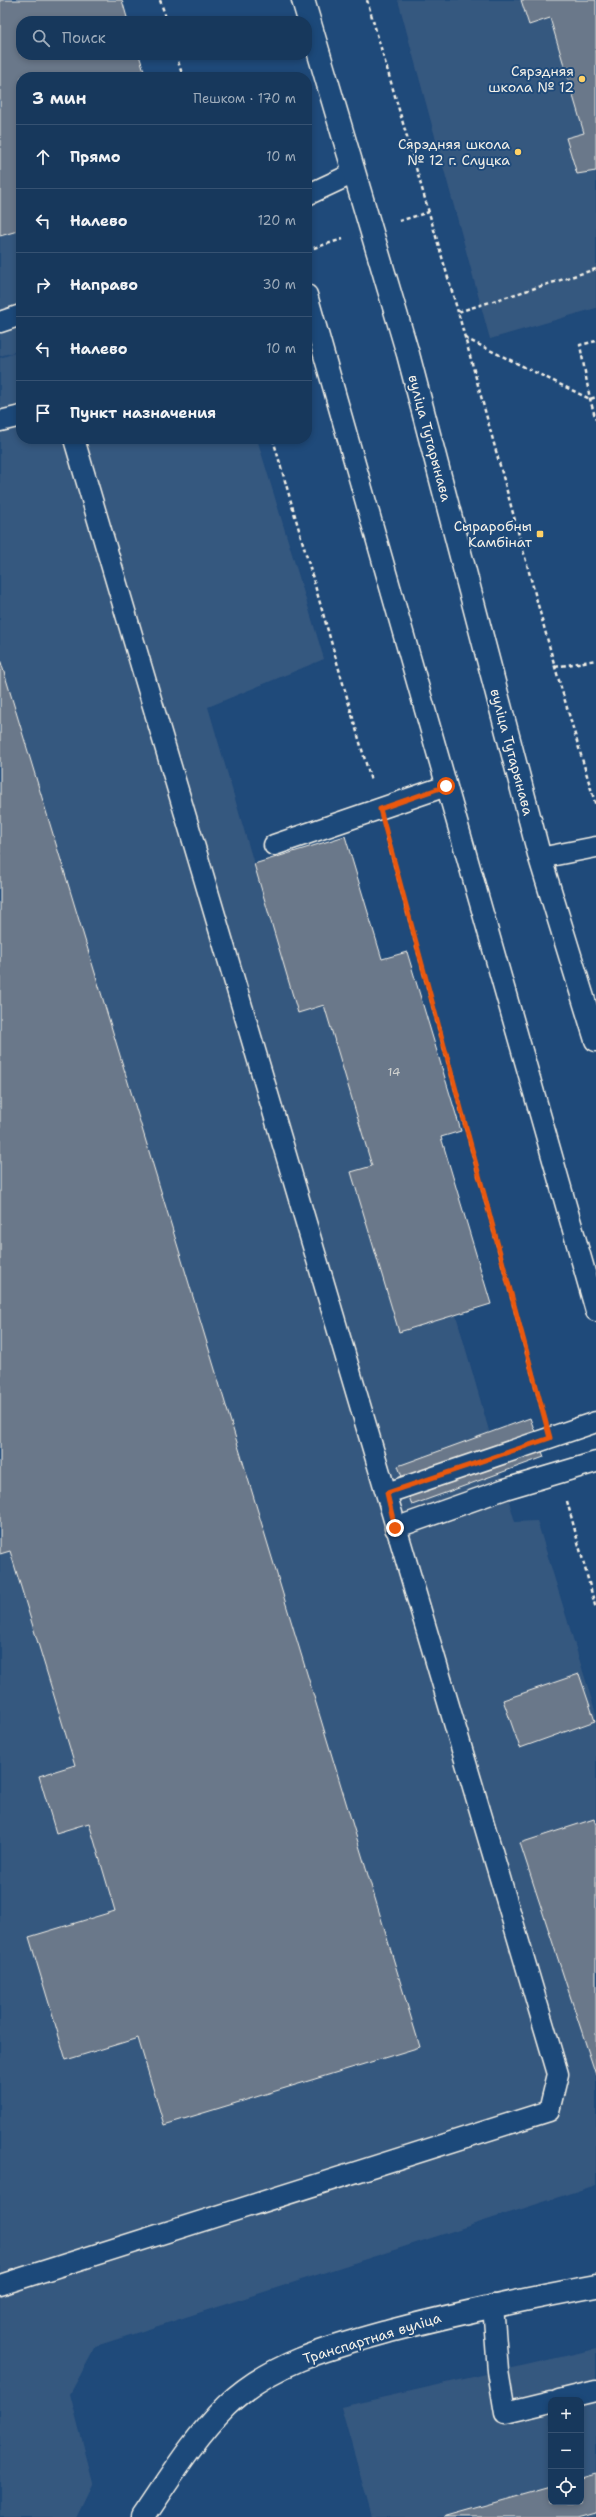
<!DOCTYPE html>
<html lang="ru">
<head>
<meta charset="utf-8">
<style>
  body { margin:0; font-family:"Shantell Sans",sans-serif; background:#203f62; color:#f1f3f6 }
  .controls { position:absolute; right:12px; bottom:12px; display:grid; overflow:hidden; border-radius:8px; box-shadow:0 2px 6px #0003 }
  .controls button { width:36px; height:36px; display:grid; place-items:center; padding:0; border:0; border-bottom:1px solid #365272; background:#17385c; color:#f1f3f6; font:20px sans-serif }
  .stop { position:absolute; width:12px; height:12px; margin:-9px; border:3px solid #ea580c; border-radius:50%; background:#fff }
  .stop.end { background:#ea580c; border-color:#fff; box-shadow:0 1px 4px #0008 }
  .list { margin:0; padding:0; list-style:none }
  h2 { display:flex; justify-content:space-between; align-items:center; height:52px; margin:0; padding:0 16px; font-size:17px }
  h2 small { font-size:13px; font-weight:400; color:#9eacbb }
  .list li { display:grid; grid-template-columns:26px 1fr auto; gap:12px; align-items:center; box-sizing:border-box; height:64px; padding:0 16px; border-top:1px solid #365272 }
  .list b { display:block; font-size:15px; white-space:nowrap }
  .list em { font-size:13px; font-style:normal; color:#9eacbb }
  .icon { flex:none; width:22px; height:22px; fill:none; stroke:currentColor; stroke-width:2; stroke-linecap:round; stroke-linejoin:round }
  .map { position:relative; flex:none; width:596px; height:2517px; overflow:hidden }
  .search { position:absolute; background:#17385c; box-shadow:0 2px 6px #0003; left:16px; top:16px; width:296px; height:44px; display:flex; align-items:center; gap:10px; box-sizing:border-box; padding:0 14px; border-radius:16px; color:#9eacbb; font-size:15px }
  .panel { position:absolute; background:#17385c; box-shadow:0 2px 6px #0003; left:16px; top:72px; width:296px; height:372px; border-radius:16px }
  .map>svg:first-child { display:block }
  .built { fill:#36587f; fill-rule:evenodd }
  .building { fill:#6b788a; stroke:#f4f1e8 }
  .lines { fill:none; stroke-linecap:round; stroke-linejoin:round }
  .service-casing { stroke:#f4f1e8; stroke-width:23 }
  .minor-casing { stroke:#f4f1e8; stroke-width:25 }
  .tertiary-casing { stroke:#f4f1e8; stroke-width:25 }
  .path { stroke:#f4f1e8; stroke-width:2.5; stroke-dasharray:4 3; stroke-linecap:butt }
  .service { stroke:#1f4a7a; stroke-width:20 }
  .minor { stroke:#1f4a7a; stroke-width:22 }
  .tertiary { stroke:#1f4a7a; stroke-width:22 }
  .route { stroke:#ea580c; stroke-width:5 }
  .poi-dot { fill:#ffd166; stroke:#1f4a7a; stroke-width:1.5 }
  .labels { text-anchor:middle; stroke-width:4; stroke-linejoin:round; paint-order:stroke }
  .number-label { font-size:12px; fill:#d2d3d0 }
  .poi-label { font-size:14px; fill:#f4f1e8; stroke:#1f4a7a; text-anchor:end }
  .street-label { font-size:14px; fill:#f4f1e8; stroke:#1f4a7a }
</style>
</head>
<body>
<div class="map">
<svg width="596" height="2517" viewBox="0 0 596 2517">
  <rect width="100%" height="100%" fill="#1f4a7a"/>
  <filter id="ink" filterUnits="userSpaceOnUse"><feTurbulence type="fractalNoise" baseFrequency=".025" numOctaves="2"/><feDisplacementMap in="SourceGraphic" scale="8" xChannelSelector="R" yChannelSelector="G"/><feConvolveMatrix kernelMatrix="1 2 1 2 8 2 1 2 1" color-interpolation-filters="sRGB"/></filter>
  <g filter="url(#ink)">
    <!-- built -->
    <g class="built">
      <polygon points="0,0 122,0 128,21 21,21 21,350 0,356"/>
      <polygon points="398,0 596,0 596,308 490,339"/>
      <polygon points="21,351 21,439 257,439 324,659 208,707 254,864 345,836 382,959 407,952 461,1131 441,1137 491,1304 456,1315 515,1522 537,1521 596,1714 596,2185 96,2346 70,2394 93,2482 76,2517 0,2517 0,358"/>
      <path d="M596 2349V2517H372L341 2407ZM551 2400H581V2502H551Z"/>
    </g>
    <!-- building -->
    <g class="building">
      <polygon points="0,0 122,0 128,21 21,21 21,55 139,55 146,77 21,77 21,230 0,236"/>
      <polygon points="521,0 596,0 596,171 577,174 566,138 584,133 550,18 529,25"/>
      <polygon points="0,659 420,2047 164,2125 138,2038 66,2060 29,1937 115,1911 89,1823 56,1833 39,1776 75,1765 10,1551 0,1554"/>
      <polygon points="345,836 382,959 407,952 461,1131 441,1137 491,1304 399,1332 351,1172 372,1166 324,1005 298,1013 254,864"/>
      <polygon points="530,1418 544,1457 412,1505 398,1466"/>
      <polygon points="579,1674 595,1721 520,1748 503,1700"/>
      <polygon points="594,1819 596,1825 596,2075 520,1843"/>
      <polygon points="596,2474 596,2512 578,2517 444,2517 551,2487 551,2502 581,2502 581,2478"/>
    </g>
    <g class="lines">
      <!-- service casing -->
      <g class="service-casing">
        <g id="service">
          <polyline points="307,195 354,173"/>
          <polyline points="307,295 596,1311"/>
          <polyline points="0,322 21,315"/>
          <polyline points="0,421 21,416"/>
          <polyline points="274,845 446,786"/>
          <polyline points="540,858 596,847"/>
          <polyline points="387,1493 596,1422"/>
          <polyline points="395,1528 505,1489 596,1462"/>
          <polyline points="0,2285 549,2111 558,2074 74,439"/>
          <polyline points="493,2305 498,2371 505,2413 551,2402"/>
          <polyline points="559,2400 596,2391"/>
        </g>
      </g>
      <!-- minor casing -->
      <g class="minor-casing">
        <path id="minor" d="M143 2517C169 2479 194 2438 226 2406 270 2363 332 2347 390 2331 458 2313 526 2299 596 2286"/>
      </g>
      <!-- tertiary casing -->
      <g class="tertiary-casing">
        <polyline id="tertiary" points="303,0 408,354 540,858 596,1040"/>
      </g>
      <!-- path -->
      <g class="path">
        <polyline points="160,0 167,21"/>
        <polyline points="367,0 458,312"/>
        <polyline points="176,55 183,77"/>
        <polyline points="399,221 429,212"/>
        <polyline points="307,250 343,239"/>
        <polyline points="596,269 458,312 555,667 596,806"/>
        <polyline points="465,338 590,399 596,397"/>
        <polyline points="596,341 580,345 590,399 596,420"/>
        <polyline points="273,439 371,781"/>
        <polyline points="555,667 596,660"/>
        <polyline points="387,837 542,1410"/>
        <polyline points="567,1501 596,1609"/>
      </g>
      <!-- service -->
      <use href="#service" class="service"/>
      <!-- minor -->
      <use href="#minor" class="minor"/>
      <!-- tertiary -->
      <use href="#tertiary" class="tertiary"/>
    </g>
  </g>
  <g class="lines" filter="url(#ink)">
    <!-- route -->
    <polyline class="route" points="395,1528 387,1493 550,1438 380,809 446,786"/>
  </g>
  <!-- markers -->
  <g class="poi-dot">
    <circle cx="582" cy="79" r="4"/>
    <circle cx="518" cy="152" r="4"/>
    <rect x="536" y="530" width="8" height="8" rx="2"/>
  </g>
  <g class="labels">
    <!-- number labels -->
    <g class="number-label">
      <text x="394" y="1076">14</text>
    </g>
    <!-- poi labels -->
    <g class="poi-label">
      <text x="574" y="76">Сярэдняя<tspan x="574" dy="16">школа № 12</tspan></text>
      <text x="510" y="149">Сярэдняя школа<tspan x="510" dy="16">№ 12 г. Слуцка</tspan></text>
      <text x="532" y="531">Сыраробны<tspan x="532" dy="16">Камбінат</tspan></text>
    </g>
    <!-- street labels -->
    <g class="street-label">
      <text transform="translate(430 438) rotate(75)" y="5">вуліца Тутарынава</text>
      <text transform="translate(512 752) rotate(75)" y="5">вуліца Тутарынава</text>
      <text transform="translate(372 2338) rotate(-17)" y="5">Транспартная вуліца</text>
    </g>
  </g>
</svg>
<div class="controls">
<button>+</button>
<button>−</button>
<button><svg class="icon" aria-label="locate" viewBox="0 0 24 24"><circle cx="12" cy="12" r="6"/><path d="M12 2v4M12 18v4M2 12h4M18 12h4"/></svg></button>
</div>
<div class="stop" style="left:446px;top:786px"></div>
<div class="stop end" style="left:395px;top:1528px"></div>
<div class="search"><svg class="icon" aria-label="search" viewBox="0 0 24 24"><circle cx="10" cy="10" r="6"/><path d="M15 15l6 6"/></svg>Поиск</div>
<section class="panel">
<h2>3 мин<small>Пешком · 170 m</small></h2>
<ul class="list">
<li><svg class="icon" aria-label="ahead" viewBox="0 0 24 24"><path d="M12 20V5M6 11l6-6 6 6"/></svg><div><b>Прямо</b></div><em>10 m</em></li>
<li><svg class="icon" aria-label="left" viewBox="0 0 24 24"><path d="M17 20v-9H6M10 6l-5 5 5 5"/></svg><div><b>Налево</b></div><em>120 m</em></li>
<li><svg class="icon" aria-label="right" viewBox="0 0 24 24"><path d="M7 20v-9h11M14 6l5 5-5 5"/></svg><div><b>Направо</b></div><em>30 m</em></li>
<li><svg class="icon" aria-label="left" viewBox="0 0 24 24"><path d="M17 20v-9H6M10 6l-5 5 5 5"/></svg><div><b>Налево</b></div><em>10 m</em></li>
<li><svg class="icon" aria-label="arrive" viewBox="0 0 24 24"><path d="M6 21V4h12l-3 4 3 4H6"/></svg><div><b>Пункт назначения</b></div></li>
</ul>
</section>
</div>
</body>
</html>
